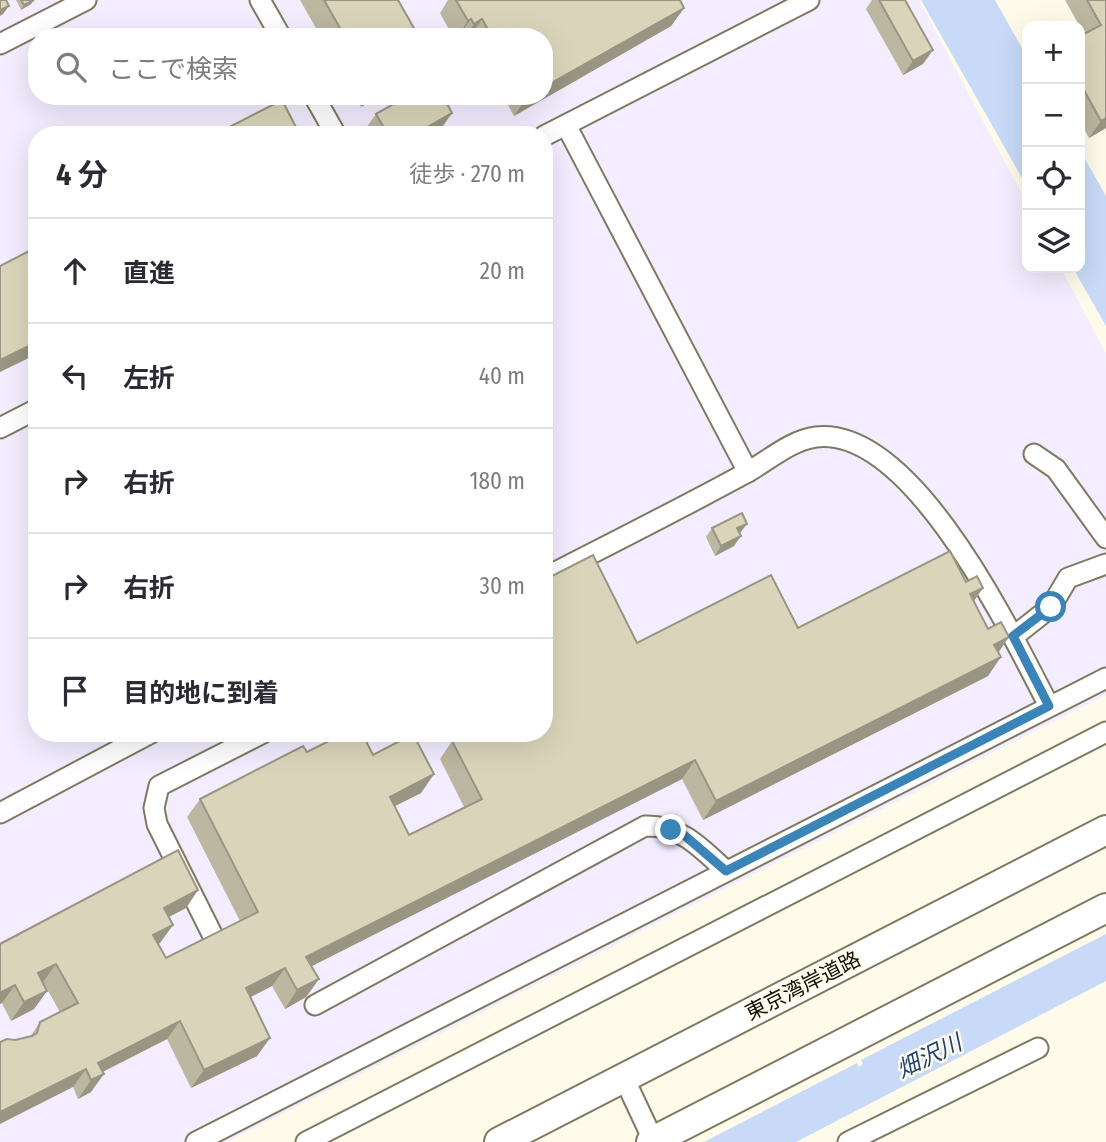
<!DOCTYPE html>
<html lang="ja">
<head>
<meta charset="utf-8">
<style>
  body { margin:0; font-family:"Fira Sans Condensed","Noto Sans JP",sans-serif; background:#f7f7f7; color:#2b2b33 }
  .controls { position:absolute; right:21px; top:21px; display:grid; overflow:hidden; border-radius:14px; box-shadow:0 7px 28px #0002 }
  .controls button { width:63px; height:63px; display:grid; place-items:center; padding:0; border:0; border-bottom:2px solid #e1e1e2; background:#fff; color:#2b2b33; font:35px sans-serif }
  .stop { position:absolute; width:21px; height:21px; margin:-16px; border:5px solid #3a84b8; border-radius:50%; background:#fff }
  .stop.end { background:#3a84b8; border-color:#fff; box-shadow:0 2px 7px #0008 }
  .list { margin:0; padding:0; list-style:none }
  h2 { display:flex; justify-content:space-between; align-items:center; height:91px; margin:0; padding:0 28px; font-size:30px }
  h2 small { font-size:23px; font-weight:400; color:#7c7c81 }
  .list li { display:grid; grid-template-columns:46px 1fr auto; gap:21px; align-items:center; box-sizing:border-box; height:105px; padding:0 28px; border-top:2px solid #e1e1e2 }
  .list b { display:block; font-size:26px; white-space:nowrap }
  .list em { font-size:23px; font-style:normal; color:#7c7c81 }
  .icon { flex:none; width:38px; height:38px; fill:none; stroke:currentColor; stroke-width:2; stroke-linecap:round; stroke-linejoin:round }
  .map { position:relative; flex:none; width:1106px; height:1142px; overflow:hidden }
  .search { position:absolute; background:#fff; box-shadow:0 7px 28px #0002; left:28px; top:28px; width:525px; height:77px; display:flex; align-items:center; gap:18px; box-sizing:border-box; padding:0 24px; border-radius:28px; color:#7c7c81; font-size:26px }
  .panel { position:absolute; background:#fff; box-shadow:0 7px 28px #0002; left:28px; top:126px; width:525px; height:616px; border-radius:28px }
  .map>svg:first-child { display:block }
  .industrial { fill:#f3edff; fill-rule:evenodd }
  .water { fill:#c8daf7 }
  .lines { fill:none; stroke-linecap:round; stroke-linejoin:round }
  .minor-casing { stroke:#7e7a61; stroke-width:23 }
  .highway-casing { stroke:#7e7a61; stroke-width:32 }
  .minor { stroke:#fff; stroke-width:19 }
  .highway { stroke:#fff; stroke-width:28 }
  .wall { fill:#bbb7a0 }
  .shaded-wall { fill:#999582 }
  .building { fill:#dad5ba; stroke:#999582; stroke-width:2 }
  .route { stroke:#3a84b8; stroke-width:9 }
  .labels { text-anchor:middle; stroke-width:5; stroke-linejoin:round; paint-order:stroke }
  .street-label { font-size:21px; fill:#110f06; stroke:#fefbeb }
  .water-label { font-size:23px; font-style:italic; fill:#204279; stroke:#fefbeb }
</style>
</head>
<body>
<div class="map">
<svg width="1106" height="1142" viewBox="0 0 1106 1142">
  <rect width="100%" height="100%" fill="#fefbeb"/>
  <!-- industrial -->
  <path class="industrial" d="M0 0H919L1027 204V268H1061L1106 353V695L227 1142H0ZM37 37H544V96H37ZM37 135H544V733H37Z"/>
  <!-- water -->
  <g class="water">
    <polygon points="921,0 995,0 1027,57 1027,187"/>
    <polygon points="1080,150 1106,196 1106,326 1073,268 1080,268"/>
    <polygon points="1106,934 1106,981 796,1142 704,1142 857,1063 859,1067 863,1064 861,1060"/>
  </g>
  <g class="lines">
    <!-- minor casing -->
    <g class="minor-casing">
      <g id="minor">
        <polyline points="260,0 281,37"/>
        <polyline points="0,44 86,0"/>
        <polyline points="314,96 336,135"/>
        <polyline points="566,125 748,472"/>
        <polyline points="544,136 809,0"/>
        <polyline points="0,428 37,409"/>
        <polyline points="1034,454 1056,469 1106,538"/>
        <path d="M544 578C612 543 680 509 746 473 768 461 791 440 816 437 913 426 1012 635 1049 706"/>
        <polyline points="1013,637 1051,607 1068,578 1106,564"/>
        <polyline points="0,813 151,733"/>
        <polyline points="212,934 157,824 154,808 159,786 263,733"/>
        <path d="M315 1005 645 826C681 825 702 849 726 871"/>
        <polyline points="624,1078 654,1142"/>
        <polyline points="196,1142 1106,678"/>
        <polyline points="306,1142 1106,732"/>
        <polyline points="848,1142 1038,1048"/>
      </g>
    </g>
    <!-- highway casing -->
    <g class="highway-casing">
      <g id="highway">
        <polyline points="499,1142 1106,830"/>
        <polyline points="651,1142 1106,908"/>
      </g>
    </g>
    <!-- minor -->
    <use href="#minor" class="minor"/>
    <!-- highway -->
    <use href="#highway" class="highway"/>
  </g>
  <!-- wall -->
  <g class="wall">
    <polygon points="16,0 34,0 31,4 21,10"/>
    <polygon points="300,0 398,0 419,37 321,37"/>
    <polygon points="448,0 680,0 684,8 671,26 514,116 503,96 544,96 544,37 453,37 440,13"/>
    <polygon points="872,0 905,0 923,64 903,75 866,9"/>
    <polygon points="1065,0 1106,0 1106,128 1089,138 1080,121 1080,36 1084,34"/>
    <polygon points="355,96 379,96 361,107"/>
    <polygon points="452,113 442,127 428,135 370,135 366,128 376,114"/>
    <polygon points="747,524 739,533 734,546 715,556 706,537 712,528"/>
    <polygon points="966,582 983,588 974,601 988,629 1009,637 998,652 988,676 703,820 682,779 312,966 319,979 306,997 285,1009 272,986 250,997 270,1038 257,1056 191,1088 167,1039 103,1072 91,1092 78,1099 73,1087 15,1040 30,1037 40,1022 60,1012 43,982 47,991 34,1009 11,1021 2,1003 0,1004 0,944 198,890 186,908 169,917 173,925 158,944 166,958 240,921 187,817 200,799 307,752 373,755 434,774 421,793 395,806 409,835 464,807 440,759 452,741 544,733 637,643 798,628"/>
  </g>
  <!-- shaded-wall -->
  <g class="shaded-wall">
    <polygon points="34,0 31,4 21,10 24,5"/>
    <polygon points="9,6 3,14 0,16 0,10"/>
    <polygon points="684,8 671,26 514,116 527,97 544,96 544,87"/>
    <polygon points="471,19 458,37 456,37 468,21"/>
    <polygon points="482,19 470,37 465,37 474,24"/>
    <polygon points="933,50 923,64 903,75 913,61"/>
    <polygon points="368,96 379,96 361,107"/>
    <polygon points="452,113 442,127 428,135 413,135"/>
    <polygon points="1106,118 1106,128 1089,138 1101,121"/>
    <polygon points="37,342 37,354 0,372 0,360"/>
    <polygon points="747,524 740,533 730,538 737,528"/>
    <polygon points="741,536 734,546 715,556 721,546"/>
    <polygon points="983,588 970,606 970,594"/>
    <polygon points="1009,637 996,656 994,645"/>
    <polygon points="1001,657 988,676 703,820 716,801"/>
    <polygon points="695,760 682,779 294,975 306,957"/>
    <polygon points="434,774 421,793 377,815 390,797"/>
    <polygon points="198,890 186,908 151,926 164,908"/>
    <polygon points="173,925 160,943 140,954 153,935"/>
    <polygon points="56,964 43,982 25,992 38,973"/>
    <polygon points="285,968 272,986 233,1006 246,988"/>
    <polygon points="319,979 306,997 285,1009 297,990"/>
    <polygon points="15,985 2,1003 0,1004 0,993"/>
    <polygon points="47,991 34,1009 11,1021 24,1002"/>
    <polygon points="180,1021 167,1039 90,1078 98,1063"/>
    <polygon points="270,1038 257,1056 191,1088 204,1070"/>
    <polygon points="86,1069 73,1087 0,1124 0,1112"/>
    <polygon points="104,1074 91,1092 78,1099 91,1080"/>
  </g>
  <!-- building -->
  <g class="building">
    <polygon points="0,0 6,0 9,6 0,10"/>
    <polygon points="21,0 34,0 24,5"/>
    <polygon points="324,0 398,0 419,37 345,37"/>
    <polygon points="456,0 680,0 684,8 544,87 544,37 492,37 482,19 474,24 471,19 468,21"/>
    <polygon points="879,0 905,0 933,50 913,61"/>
    <polygon points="1087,0 1106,0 1106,118 1101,121 1080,83 1080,36 1101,25"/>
    <polygon points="408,96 443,96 452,113 413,135 388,135 376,114"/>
    <polygon points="282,100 300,135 214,135"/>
    <polygon points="37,247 37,342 0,360 0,266"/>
    <polygon points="742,513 747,524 737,528 741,536 721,546 712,528"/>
    <polygon points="950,551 966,582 977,576 983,588 970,594 988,629 1001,622 1009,637 994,645 1001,657 716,801 695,760 306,957 319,979 297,990 285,968 246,988 270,1038 204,1070 180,1021 98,1063 104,1074 91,1080 86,1069 0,1112 0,1042 7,1039 15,1040 32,1036 37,1033 40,1022 78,1003 56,964 38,973 47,991 24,1002 15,985 0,993 0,944 178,850 198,890 164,908 173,925 153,935 166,958 258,912 200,799 303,746 307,752 345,733 362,733 373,755 413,734 434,774 390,797 409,835 482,799 452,741 467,733 544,733 544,580 593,555 637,643 771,575 798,628"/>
  </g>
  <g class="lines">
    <!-- route -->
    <polyline class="route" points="671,830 684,835 726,871 1049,706 1013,636 1051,607"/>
  </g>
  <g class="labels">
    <!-- street labels -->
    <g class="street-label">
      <text transform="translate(803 986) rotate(-27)" y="7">東京湾岸道路</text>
    </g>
    <!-- water labels -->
    <g class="water-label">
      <text transform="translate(929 1056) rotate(-26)" y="8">畑沢川</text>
    </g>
  </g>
</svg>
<div class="controls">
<button>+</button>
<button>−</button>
<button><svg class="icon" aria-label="locate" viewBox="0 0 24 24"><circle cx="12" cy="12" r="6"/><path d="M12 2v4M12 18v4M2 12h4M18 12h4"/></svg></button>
<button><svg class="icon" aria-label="layers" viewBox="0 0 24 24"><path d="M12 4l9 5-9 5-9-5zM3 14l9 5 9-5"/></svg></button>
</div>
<div class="stop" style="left:1051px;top:607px"></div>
<div class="stop end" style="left:671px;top:830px"></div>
<div class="search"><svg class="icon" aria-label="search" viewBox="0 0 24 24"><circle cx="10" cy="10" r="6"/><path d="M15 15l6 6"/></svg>ここで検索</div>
<section class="panel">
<h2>4 分<small>徒歩 · 270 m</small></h2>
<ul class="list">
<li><svg class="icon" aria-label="ahead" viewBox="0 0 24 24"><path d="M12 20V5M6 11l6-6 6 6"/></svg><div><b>直進</b></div><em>20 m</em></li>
<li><svg class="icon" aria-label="left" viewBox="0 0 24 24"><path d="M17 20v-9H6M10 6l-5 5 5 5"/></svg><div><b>左折</b></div><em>40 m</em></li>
<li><svg class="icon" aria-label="right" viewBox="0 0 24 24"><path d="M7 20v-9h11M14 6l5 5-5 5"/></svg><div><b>右折</b></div><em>180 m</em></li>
<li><svg class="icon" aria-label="right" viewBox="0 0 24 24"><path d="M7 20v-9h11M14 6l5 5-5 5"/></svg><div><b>右折</b></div><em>30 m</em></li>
<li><svg class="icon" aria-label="arrive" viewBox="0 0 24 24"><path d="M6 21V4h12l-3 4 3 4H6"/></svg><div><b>目的地に到着</b></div></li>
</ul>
</section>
</div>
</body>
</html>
